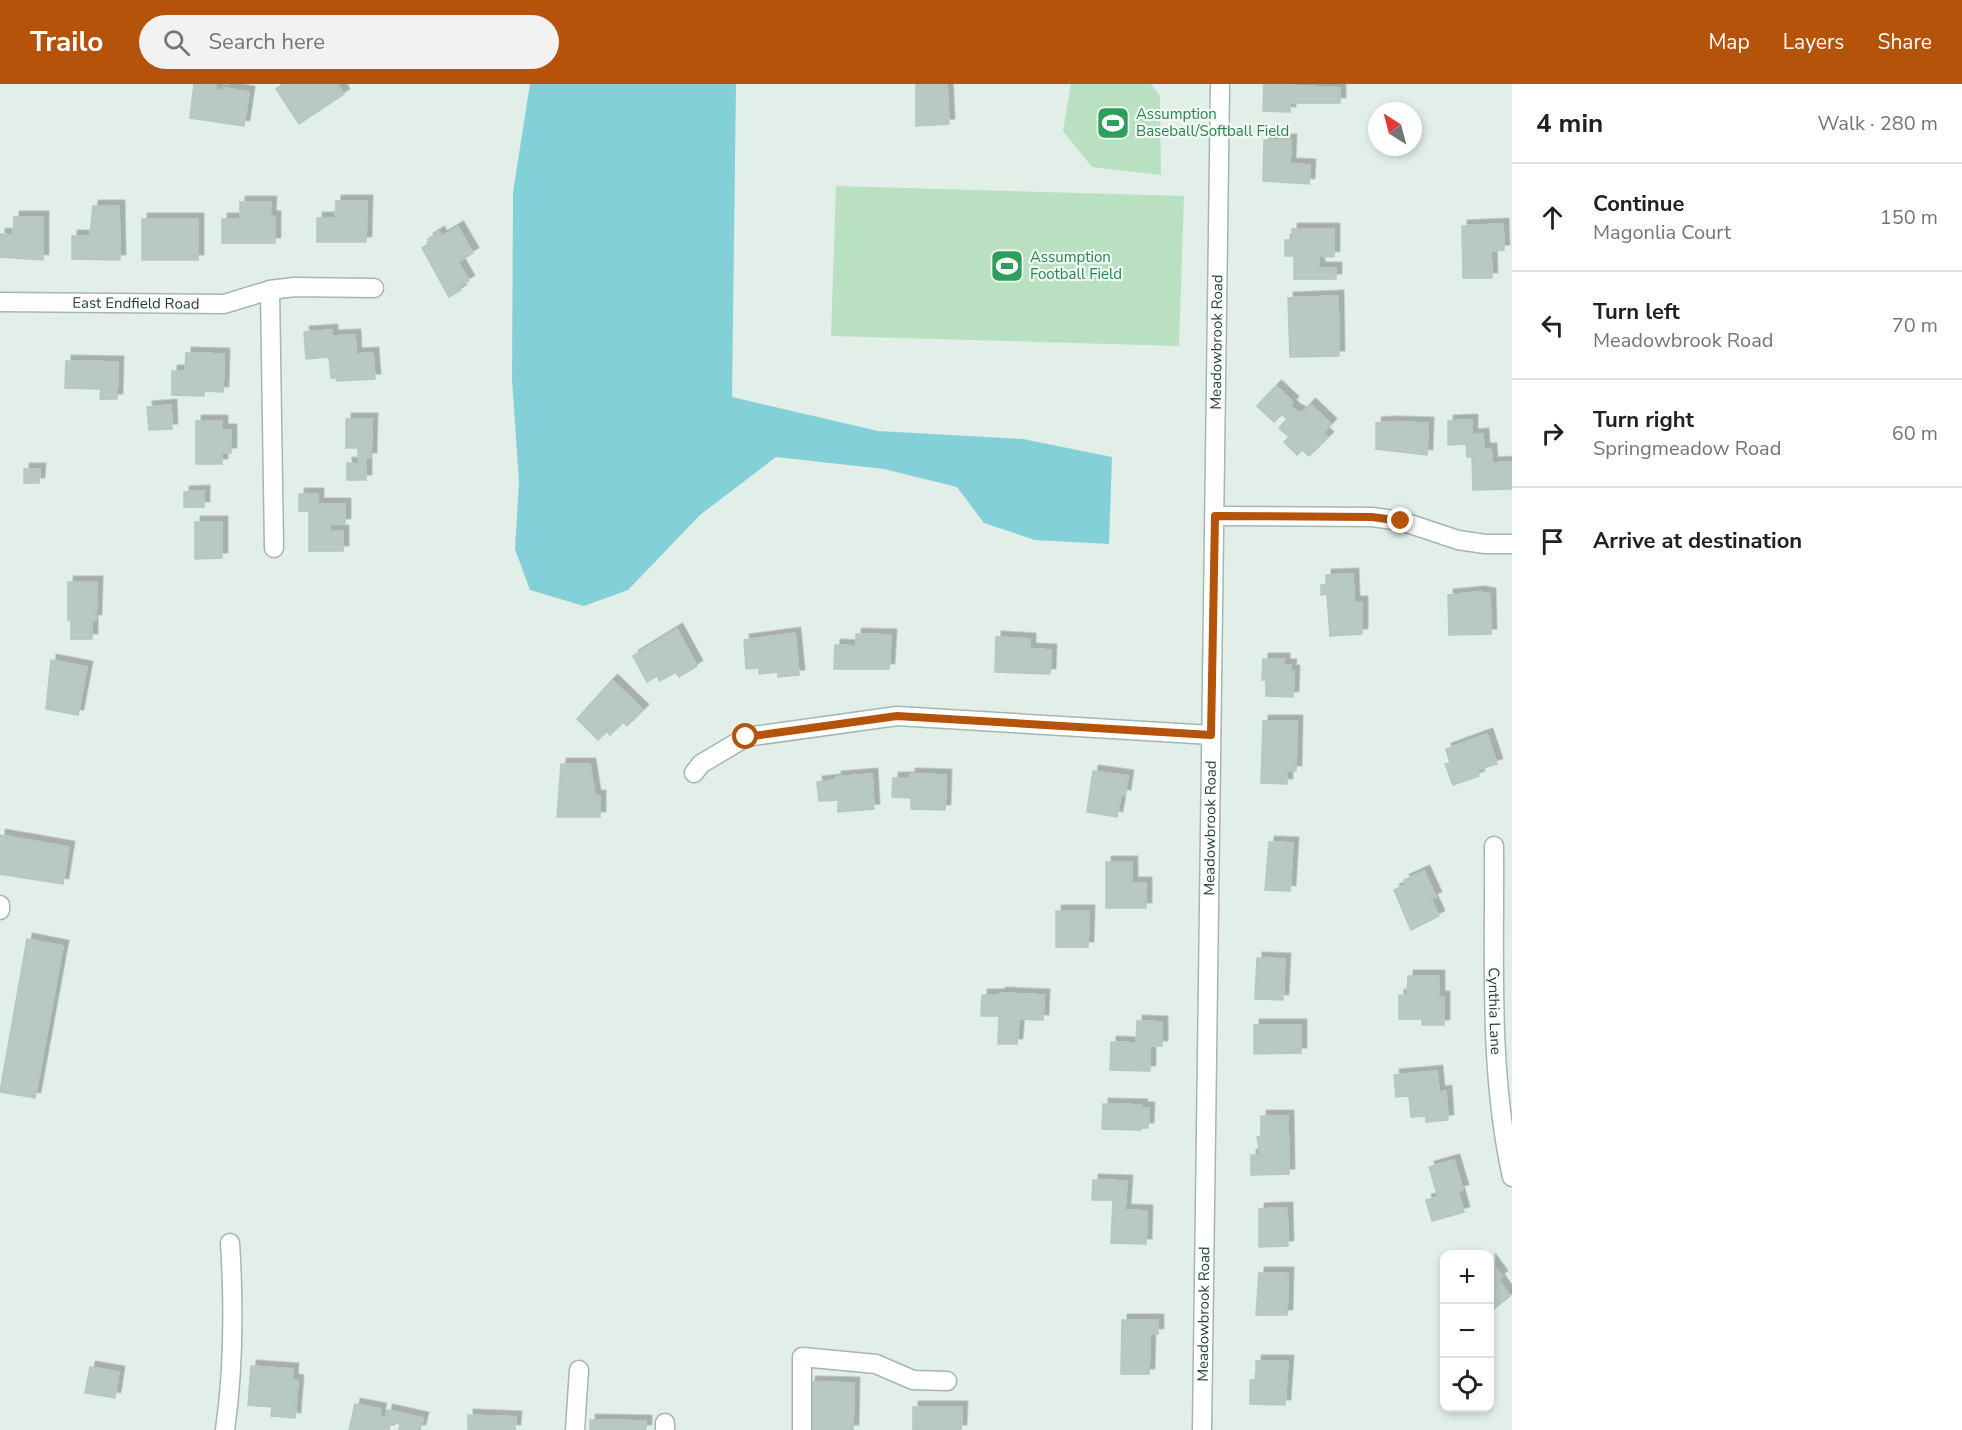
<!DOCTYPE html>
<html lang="en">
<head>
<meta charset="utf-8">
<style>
  body { margin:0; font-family:"Nunito Sans",sans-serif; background:#f2f2f2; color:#202124 }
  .controls { position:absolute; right:18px; bottom:18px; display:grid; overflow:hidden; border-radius:12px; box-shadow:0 3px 9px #0003 }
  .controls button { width:54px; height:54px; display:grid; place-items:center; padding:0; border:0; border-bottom:2px solid #e0e0e0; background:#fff; color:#202124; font:30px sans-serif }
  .compass { position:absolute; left:1368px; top:18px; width:54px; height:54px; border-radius:50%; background:#fff; box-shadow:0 3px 9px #0003; rotate:324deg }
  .stop { position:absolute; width:18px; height:18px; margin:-14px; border:4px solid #b45309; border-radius:50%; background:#fff }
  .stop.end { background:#b45309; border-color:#fff; box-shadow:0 2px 6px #0008 }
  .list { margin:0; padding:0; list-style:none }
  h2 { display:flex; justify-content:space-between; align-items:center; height:78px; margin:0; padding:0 24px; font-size:26px }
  h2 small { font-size:20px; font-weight:400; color:#757577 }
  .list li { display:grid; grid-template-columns:39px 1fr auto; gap:18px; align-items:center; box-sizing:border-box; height:108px; padding:0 24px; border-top:2px solid #e0e0e0 }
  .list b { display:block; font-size:22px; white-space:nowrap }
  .list p { margin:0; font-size:20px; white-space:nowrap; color:#757577 }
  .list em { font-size:20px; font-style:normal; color:#757577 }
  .icon { flex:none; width:33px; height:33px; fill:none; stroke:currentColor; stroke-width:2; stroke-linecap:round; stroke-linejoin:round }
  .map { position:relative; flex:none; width:1512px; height:1346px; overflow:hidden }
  header { display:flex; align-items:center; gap:36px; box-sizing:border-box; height:84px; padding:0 30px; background:#b45309; color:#fff }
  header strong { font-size:28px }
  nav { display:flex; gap:33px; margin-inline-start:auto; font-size:21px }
  .search { width:420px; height:54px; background:#f2f2f2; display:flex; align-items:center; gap:15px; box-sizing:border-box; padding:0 21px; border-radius:33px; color:#757577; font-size:22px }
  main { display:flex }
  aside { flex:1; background:#fff }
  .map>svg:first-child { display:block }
  .green { fill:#b9e1c1 }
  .water { fill:#84d0d9 }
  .building { fill:#b7c9c1; stroke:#b4c8bf; stroke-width:1.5; filter:url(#shadow) }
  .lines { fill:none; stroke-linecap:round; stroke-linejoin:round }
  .minor-casing { stroke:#a4b7af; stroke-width:21 }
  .minor { stroke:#fff; stroke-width:18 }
  .route { stroke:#b45309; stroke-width:8 }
  .labels { text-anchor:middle; stroke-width:4.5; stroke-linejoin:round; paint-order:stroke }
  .leisure-label { font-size:15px; fill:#27864d; stroke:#f3faf6; text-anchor:start }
  .street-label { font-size:15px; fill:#204136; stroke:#f3faf6 }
</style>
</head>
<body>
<header>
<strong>Trailo</strong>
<div class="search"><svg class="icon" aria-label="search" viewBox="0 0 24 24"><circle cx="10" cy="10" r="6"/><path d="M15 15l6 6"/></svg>Search here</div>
<nav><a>Map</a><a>Layers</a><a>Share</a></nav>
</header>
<main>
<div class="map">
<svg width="1512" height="1346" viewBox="0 0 1512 1346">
  <defs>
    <filter id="shadow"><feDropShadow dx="5.5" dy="-5.5" stdDeviation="0" flood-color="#0004"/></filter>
  </defs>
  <rect width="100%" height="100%" fill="#e2eee8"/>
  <!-- green -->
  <g class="green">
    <polygon points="1071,0 1151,0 1160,12 1161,91 1092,83 1063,47"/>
    <polygon points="836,102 1184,112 1179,262 831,252"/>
  </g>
  <!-- water -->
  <polygon class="water" points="530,0 736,0 732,313 878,347 1023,355 1112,373 1109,460 1035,456 984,439 957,403 884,385 776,373 700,431 628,506 584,522 530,506 515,465 519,398 512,295 513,108"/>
  <!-- building -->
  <g class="building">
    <polygon points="194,0 216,1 215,6 224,7 224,4 249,8 244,42 190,34"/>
    <polygon points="283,0 337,0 344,10 299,40 276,5"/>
    <polygon points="916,0 947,0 949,40 916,42"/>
    <polygon points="1264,0 1340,4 1340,19 1290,19 1290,28 1263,27"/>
    <polygon points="1264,56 1291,56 1290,80 1310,81 1309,100 1263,97"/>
    <polygon points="336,117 367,117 366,158 317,158 317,134 335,134"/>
    <polygon points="240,118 271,118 270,132 275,133 275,159 222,159 222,135 240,135"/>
    <polygon points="93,122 119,122 120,176 72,175 72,152 90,152"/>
    <polygon points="14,133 43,133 43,176 0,173 0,150 13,151"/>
    <rect x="142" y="135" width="56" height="41"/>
    <polygon points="1503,140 1504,166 1491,167 1492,194 1463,194 1462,142"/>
    <polygon points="458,143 473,169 458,178 469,197 459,202 461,206 449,213 422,164 430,159 428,155 439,148 441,153"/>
    <polygon points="1292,145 1334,145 1334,173 1319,172 1319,184 1336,184 1336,195 1294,195 1294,172 1285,172 1285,156 1292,156"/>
    <polygon points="1338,212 1339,272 1290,273 1288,214"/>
    <polygon points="332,246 332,252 355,251 356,270 373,269 375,295 337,297 337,294 331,294 329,273 306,275 304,248"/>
    <polygon points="186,269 224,270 223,308 204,307 204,312 172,311 172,287 185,287"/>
    <polygon points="66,277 118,278 117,315 100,315 101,305 65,304"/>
    <polygon points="1276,302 1293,318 1290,321 1295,326 1302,329 1310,320 1331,340 1323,349 1328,353 1309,372 1302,366 1297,371 1284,358 1289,353 1279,344 1287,335 1282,330 1274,338 1257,322"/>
    <polygon points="171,321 172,345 149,346 147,323"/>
    <polygon points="346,335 372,335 371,374 366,374 366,396 347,396 347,379 358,380 358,364 346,364"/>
    <polygon points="1472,336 1472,351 1483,350 1484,365 1491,365 1492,379 1512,378 1512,405 1473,406 1472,373 1467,373 1466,360 1448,361 1448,337"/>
    <polygon points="196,337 222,337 222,346 231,346 231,369 222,369 222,380 196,380"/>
    <polygon points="1389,338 1428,339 1427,371 1376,365 1376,339"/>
    <polygon points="24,385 40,385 39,399 24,399"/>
    <polygon points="204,407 204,423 184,423 184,408"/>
    <polygon points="299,410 318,410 318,420 345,420 345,440 330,440 330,447 343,447 343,467 309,467 309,427 299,427"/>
    <polygon points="195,438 222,438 222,474 195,475"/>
    <polygon points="1353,490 1354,518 1362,518 1362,550 1330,552 1327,510 1321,511 1321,501 1326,501 1326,491"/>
    <polygon points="68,498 97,498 96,536 92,536 92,555 71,555 71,536 68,536"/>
    <polygon points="1479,508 1490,510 1491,550 1449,551 1448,511"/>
    <polygon points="677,545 697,582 679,593 676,588 660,597 657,592 647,598 633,572"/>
    <polygon points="795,549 799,591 778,593 778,588 759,590 759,584 746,585 744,556"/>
    <polygon points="856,550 891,551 889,585 834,585 835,561 856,562"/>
    <polygon points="996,553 1030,555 1030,565 1051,566 1050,590 995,588"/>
    <polygon points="1263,575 1284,575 1284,581 1291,581 1290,587 1294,587 1293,613 1266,612 1266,596 1262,596"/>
    <polygon points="51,576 87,583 78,631 46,625"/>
    <polygon points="612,596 643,626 627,642 623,638 610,651 607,647 598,656 577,635"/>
    <polygon points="1263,637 1297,637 1296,687 1287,687 1287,700 1261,699"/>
    <polygon points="1487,650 1497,680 1477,686 1479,692 1453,701 1445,680 1450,679 1446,665"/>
    <polygon points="561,680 590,680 595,712 600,712 600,733 557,733"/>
    <polygon points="1093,687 1128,692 1125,711 1121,710 1117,733 1087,728"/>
    <polygon points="872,690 874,725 838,728 838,716 819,717 817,698 836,696 836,693"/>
    <polygon points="910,690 946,691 945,726 911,725 911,714 892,713 893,694 910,694"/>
    <polygon points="0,751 69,763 63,800 0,790"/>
    <polygon points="1269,758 1293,759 1290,807 1265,806"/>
    <polygon points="1106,778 1132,778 1132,799 1146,799 1146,824 1106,824"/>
    <polygon points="1424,787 1436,813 1431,815 1439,832 1411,846 1394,806 1406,800 1404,796"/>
    <polygon points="1056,827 1089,827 1088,863 1056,863"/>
    <polygon points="27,855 63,862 35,1014 0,1008"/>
    <polygon points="1257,874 1285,875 1283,916 1255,915"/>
    <polygon points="1408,892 1439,892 1439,913 1444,913 1444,941 1422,941 1422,935 1399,935 1399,911 1407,912"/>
    <polygon points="1000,909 1044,911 1043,936 1019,935 1017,960 998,960 999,932 981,932 982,911 1000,911"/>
    <polygon points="1137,937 1162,938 1162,962 1150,962 1150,987 1110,986 1111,958 1136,959"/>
    <polygon points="1254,941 1301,941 1301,969 1254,970"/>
    <polygon points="1437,987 1439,1008 1446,1007 1448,1036 1426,1038 1426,1032 1411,1033 1409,1012 1396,1013 1394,991"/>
    <polygon points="1103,1020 1142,1021 1142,1024 1149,1024 1148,1044 1141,1044 1141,1046 1102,1045"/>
    <polygon points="1261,1032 1288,1032 1289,1090 1251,1091 1251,1071 1260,1071 1257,1053 1261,1052"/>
    <polygon points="1454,1076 1463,1106 1458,1107 1464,1128 1432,1137 1426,1116 1438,1113 1429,1083"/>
    <polygon points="1093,1096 1127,1097 1125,1126 1147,1127 1146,1160 1111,1159 1113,1116 1092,1116"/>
    <polygon points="1287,1124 1288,1162 1259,1163 1259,1125"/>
    <polygon points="1490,1176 1502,1192 1498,1195 1510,1212 1490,1228"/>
    <polygon points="1259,1189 1288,1189 1287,1231 1256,1231"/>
    <polygon points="1122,1236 1158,1236 1158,1250 1150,1250 1149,1290 1121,1290"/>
    <polygon points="1256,1277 1288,1277 1285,1321 1250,1320 1250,1296 1256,1296"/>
    <polygon points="251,1282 293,1285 292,1296 298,1297 295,1334 271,1332 272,1323 248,1321"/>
    <polygon points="90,1283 119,1288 115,1314 85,1309"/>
    <polygon points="810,1298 854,1299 853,1346 809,1346"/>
    <polygon points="355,1320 381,1325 379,1332 386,1334 387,1326 423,1334 420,1346 399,1346 400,1340 390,1338 389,1346 349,1346"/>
    <polygon points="913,1323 962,1323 961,1346 913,1346"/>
    <polygon points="468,1331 516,1333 515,1346 468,1346"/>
    <polygon points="590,1336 646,1337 646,1346 590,1346"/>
  </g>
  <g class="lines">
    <!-- minor casing -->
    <g class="minor-casing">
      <g id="minor">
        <polyline points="270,206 274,464"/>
        <path id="s1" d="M0 218 224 220 270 206 294 203 374 204"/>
        <polyline points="1215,432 1372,433 1401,437 1458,456 1485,460 1512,460"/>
        <polyline points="694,689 701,680 746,653 897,632 1211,651"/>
        <path id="s2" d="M1494 762C1495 871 1488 985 1512 1093"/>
        <polyline points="0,821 0,826"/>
        <path d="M225 1346C234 1283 234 1222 230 1159"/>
        <polyline points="575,1346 579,1286"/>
        <polyline points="665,1346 665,1339"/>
        <polyline points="802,1346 802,1273 876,1280 913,1296 947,1297"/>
        <path id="s3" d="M1202 1346 1220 0"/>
      </g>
    </g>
    <!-- minor -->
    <use href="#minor" class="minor"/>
  </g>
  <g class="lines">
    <!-- route -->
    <polyline class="route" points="746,653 897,632 1211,651 1215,432 1372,433 1401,437"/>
  </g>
  <!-- icons -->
  <defs>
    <g id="stadium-square" transform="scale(1.725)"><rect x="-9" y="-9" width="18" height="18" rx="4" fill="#2e9e5b" stroke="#f3faf6"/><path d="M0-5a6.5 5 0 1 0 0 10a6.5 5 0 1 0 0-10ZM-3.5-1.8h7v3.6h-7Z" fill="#fff"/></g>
  </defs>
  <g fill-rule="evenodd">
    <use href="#stadium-square" x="1113" y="39"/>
    <use href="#stadium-square" x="1007" y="182"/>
  </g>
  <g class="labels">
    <!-- leisure labels -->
    <g class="leisure-label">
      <text x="1136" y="35">Assumption<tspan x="1136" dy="17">Baseball/Softball Field</tspan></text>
      <text x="1030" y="178">Assumption<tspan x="1030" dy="17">Football Field</tspan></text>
    </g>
    <!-- street labels -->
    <g class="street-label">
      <text dy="5" stroke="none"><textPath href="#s1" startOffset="136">East Endfield Road</textPath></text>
      <text dy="5" stroke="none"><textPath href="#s3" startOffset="1088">Meadowbrook Road</textPath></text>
      <text dy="5" stroke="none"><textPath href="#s3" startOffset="602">Meadowbrook Road</textPath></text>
      <text dy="5" stroke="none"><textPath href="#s2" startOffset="165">Cynthia Lane</textPath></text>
      <text dy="5" stroke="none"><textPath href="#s3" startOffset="116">Meadowbrook Road</textPath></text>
    </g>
  </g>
</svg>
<div class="controls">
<button>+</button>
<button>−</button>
<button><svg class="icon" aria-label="locate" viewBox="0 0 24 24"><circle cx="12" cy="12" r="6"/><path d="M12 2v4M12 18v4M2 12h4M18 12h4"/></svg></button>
</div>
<svg class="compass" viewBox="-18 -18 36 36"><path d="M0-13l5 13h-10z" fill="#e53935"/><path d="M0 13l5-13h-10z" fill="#757577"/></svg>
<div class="stop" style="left:746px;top:653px"></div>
<div class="stop end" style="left:1401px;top:437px"></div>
</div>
<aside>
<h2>4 min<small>Walk · 280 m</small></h2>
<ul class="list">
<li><svg class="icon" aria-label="ahead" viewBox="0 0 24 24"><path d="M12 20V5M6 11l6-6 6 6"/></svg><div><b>Continue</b><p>Magonlia Court</p></div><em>150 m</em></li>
<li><svg class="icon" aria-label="left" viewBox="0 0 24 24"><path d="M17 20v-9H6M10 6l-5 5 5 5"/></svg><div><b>Turn left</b><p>Meadowbrook Road</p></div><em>70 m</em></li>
<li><svg class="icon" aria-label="right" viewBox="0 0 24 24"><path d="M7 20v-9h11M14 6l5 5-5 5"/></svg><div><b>Turn right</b><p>Springmeadow Road</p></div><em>60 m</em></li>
<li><svg class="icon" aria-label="arrive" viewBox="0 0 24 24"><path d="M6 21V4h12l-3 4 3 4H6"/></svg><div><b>Arrive at destination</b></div></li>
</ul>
</aside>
</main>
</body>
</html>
